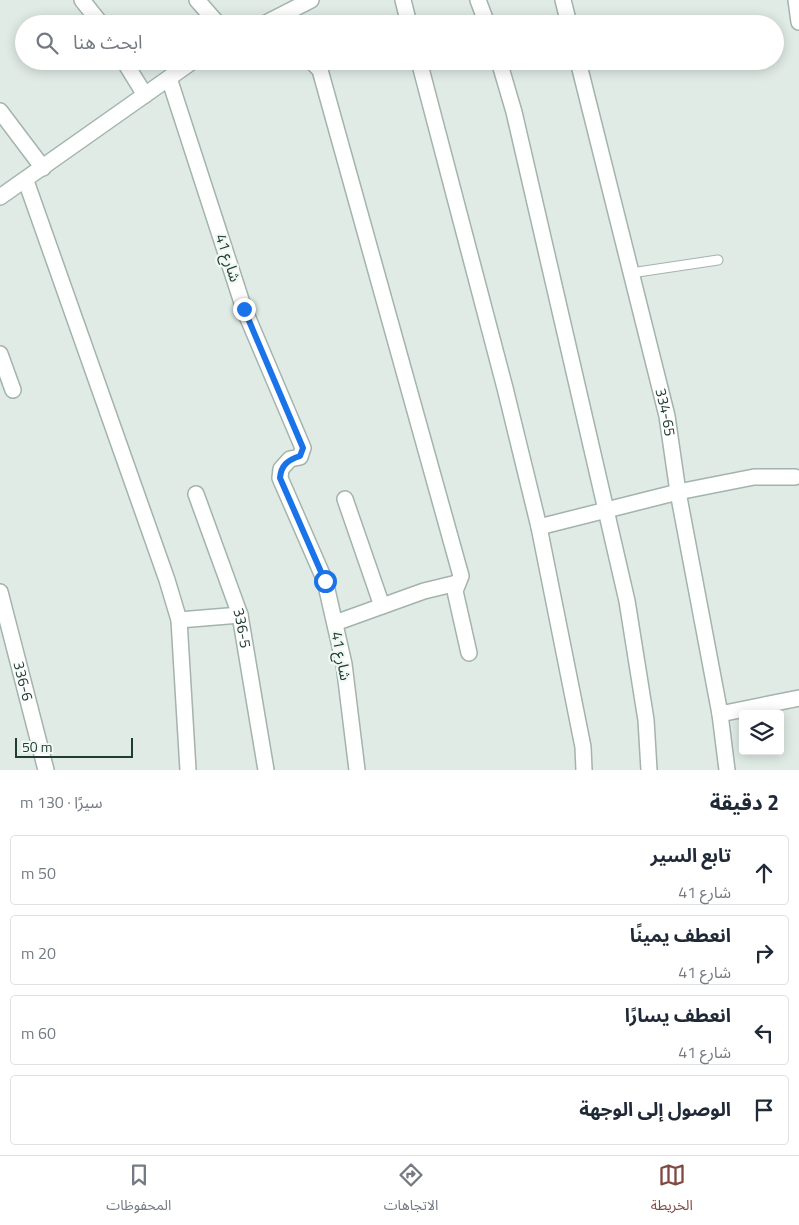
<!DOCTYPE html>
<html lang="ar">
<head>
<meta charset="utf-8">
<style>
  body { margin:0; font-family:"Titillium Web","Noto Sans Arabic",sans-serif; background:#f6f6f7; color:#1f2937; direction:rtl }
  .controls { position:absolute; right:15px; bottom:15px; display:grid; overflow:hidden; border-radius:5px; box-shadow:0 2px 12px #0003 }
  .controls button { width:45px; height:45px; display:grid; place-items:center; padding:0; border:0; border-bottom:1px solid #e0e1e3; background:#fff; color:#1f2937; font:25px sans-serif }
  .scale { position:absolute; left:15px; bottom:12px; width:118px; box-sizing:border-box; padding-left:5px; border:2px solid #203c33; border-top:0; font-size:14px; line-height:18px; white-space:nowrap; color:#203c33; -webkit-text-stroke:4px #f0f8f4; paint-order:stroke }
  .stop { position:absolute; width:15px; height:15px; margin:-11px; border:4px solid #1a73e8; border-radius:50%; background:#fff }
  .stop.end { background:#1a73e8; border-color:#fff; box-shadow:0 1px 5px #0008 }
  .list { margin:0; padding:0; list-style:none }
  h2 { display:flex; justify-content:space-between; align-items:center; height:65px; margin:0; padding:0 20px; font-size:21px }
  h2 small { font-size:16px; font-weight:400; color:#747a83 }
  .list li { display:grid; grid-template-columns:32px 1fr auto; gap:15px; align-items:center; box-sizing:border-box; height:70px; margin:0 10px 10px; padding:0 10px; border:1px solid #e0e1e3; border-radius:5px }
  .list b { display:block; font-size:19px; white-space:nowrap }
  .list p { margin:0; font-size:16px; white-space:nowrap; color:#747a83 }
  .list em { font-size:16px; font-style:normal; color:#747a83 }
  .icon { flex:none; width:28px; height:28px; fill:none; stroke:currentColor; stroke-width:2; stroke-linecap:round; stroke-linejoin:round }
  .map { position:relative; flex:none; width:799px; height:770px; overflow:hidden; direction:ltr }
  .search { position:absolute; background:#fff; box-shadow:0 2px 12px #0003; left:15px; right:15px; top:15px; height:55px; display:flex; align-items:center; gap:12px; box-sizing:border-box; padding:0 18px; border-radius:28px; color:#747a83; font-size:19px }
  .sheet { height:385px; background:#fff }
  nav { display:flex; justify-content:space-around; align-items:center; box-sizing:border-box; height:70px; border-top:1px solid #e0e1e3; background:#fff; font-size:14px; color:#747a83 }
  nav a { display:grid; justify-items:center; gap:2px }
  nav .on { color:#804a43 }
  .map>svg:first-child { display:block }
  .lines { fill:none; stroke-linecap:round; stroke-linejoin:round }
  .lane-casing { stroke:#a3b3ad; stroke-width:11 }
  .street-casing { stroke:#a3b3ad; stroke-width:18 }
  .lane { stroke:#fff; stroke-width:9 }
  .street { stroke:#fff; stroke-width:15 }
  .route { stroke:#1a73e8; stroke-width:6 }
  .labels { text-anchor:middle; stroke-width:4.5; stroke-linejoin:round; paint-order:stroke }
  .street-label { font-size:15px; fill:#203c33; stroke:#f0f8f4 }
</style>
</head>
<body>
<div class="map">
<svg width="799" height="770" viewBox="0 0 799 770">
  <rect width="100%" height="100%" fill="#e0ebe6"/>
  <g class="lines">
    <!-- lane casing -->
    <g class="lane-casing">
      <polyline id="lane" points="631,273 718,260"/>
    </g>
    <!-- street casing -->
    <g class="street-casing">
      <g id="street">
        <polyline points="82,0 101,24"/>
        <polyline points="197,0 218,24"/>
        <polyline points="403,0 409,24"/>
        <polyline points="478,0 487,24"/>
        <polyline points="563,0 569,24"/>
        <polyline points="796,0 799,22"/>
        <polyline points="264,24 311,0"/>
        <polyline points="124,61 145,95"/>
        <polyline points="311,61 320,70 461,576 455,591 469,653"/>
        <polyline points="419,61 505,388 539,527 583,747 584,770"/>
        <polyline points="499,61 514,112 627,601 646,720 649,770"/>
        <path id="s1" d="M578 61 667 416 678 492 720 714 727 770"/>
        <polyline points="169,78 244,309 303,448 300,457 290,459 281,469 280,478 325,581 344,664 357,770"/>
        <polyline points="0,111 43,168"/>
        <polyline points="26,181 167,580 179,620 188,770"/>
        <polyline points="0,197 193,61"/>
        <polyline points="0,354 13,390"/>
        <path id="s2" d="M196 494 240 615 266 770"/>
        <polyline points="345,499 382,606"/>
        <polyline points="539,527 678,492 754,477 795,477"/>
        <path id="s3" d="M0 592 46 770"/>
        <polyline points="179,620 240,615"/>
        <polyline points="335,623 424,591 457,583"/>
        <polyline points="720,714 799,698"/>
      </g>
    </g>
    <!-- lane -->
    <use href="#lane" class="lane"/>
    <!-- street -->
    <use href="#street" class="street"/>
  </g>
  <g class="lines">
    <!-- route -->
    <path class="route" d="M244 309 303 448 300 456C288 460 281 465 280 478L325 581"/>
  </g>
  <g class="labels">
    <!-- street labels -->
    <g class="street-label">
      <text transform="translate(228 258) rotate(72)" y="5">شارع 41</text>
      <text dy="5" stroke="none"><textPath href="#s1" startOffset="362">334-65</textPath></text>
      <text dy="5" stroke="none"><textPath href="#s2" startOffset="142">336-5</textPath></text>
      <text transform="translate(341 656) rotate(79)" y="5">شارع 41</text>
      <text dy="5" stroke="none"><textPath href="#s3" startOffset="92">336-6</textPath></text>
    </g>
  </g>
</svg>
<div class="controls">
<button><svg class="icon" aria-label="layers" viewBox="0 0 24 24"><path d="M12 4l9 5-9 5-9-5zM3 14l9 5 9-5"/></svg></button>
</div>
<div class="scale">50 m</div>
<div class="stop" style="left:325px;top:581px"></div>
<div class="stop end" style="left:244px;top:309px"></div>
<div class="search"><svg class="icon" aria-label="search" viewBox="0 0 24 24"><circle cx="10" cy="10" r="6"/><path d="M15 15l6 6"/></svg>ابحث هنا</div>
</div>
<section class="sheet">
<h2>2 دقيقة<small>سيرًا · 130 m</small></h2>
<ul class="list">
<li><svg class="icon" aria-label="ahead" viewBox="0 0 24 24"><path d="M12 20V5M6 11l6-6 6 6"/></svg><div><b>تابع السير</b><p>شارع 41</p></div><em>50 m</em></li>
<li><svg class="icon" aria-label="right" viewBox="0 0 24 24"><path d="M7 20v-9h11M14 6l5 5-5 5"/></svg><div><b>انعطف يمينًا</b><p>شارع 41</p></div><em>20 m</em></li>
<li><svg class="icon" aria-label="left" viewBox="0 0 24 24"><path d="M17 20v-9H6M10 6l-5 5 5 5"/></svg><div><b>انعطف يسارًا</b><p>شارع 41</p></div><em>60 m</em></li>
<li><svg class="icon" aria-label="arrive" viewBox="0 0 24 24"><path d="M6 21V4h12l-3 4 3 4H6"/></svg><div><b>الوصول إلى الوجهة</b></div></li>
</ul>
</section>
<nav>
<a class="on"><svg class="icon" aria-label="map" viewBox="0 0 24 24"><path d="M3 6l6-2 6 2 6-2v14l-6 2-6-2-6 2zM9 4v14M15 6v14"/></svg>الخريطة</a>
<a><svg class="icon" aria-label="directions" viewBox="0 0 24 24"><path d="M12 3l9 9-9 9-9-9zM9 14v-3h6M13 9l2 2-2 2"/></svg>الاتجاهات</a>
<a><svg class="icon" aria-label="saved" viewBox="0 0 24 24"><path d="M7 4h10v16l-5-4-5 4z"/></svg>المحفوظات</a>
</nav>
</body>
</html>
